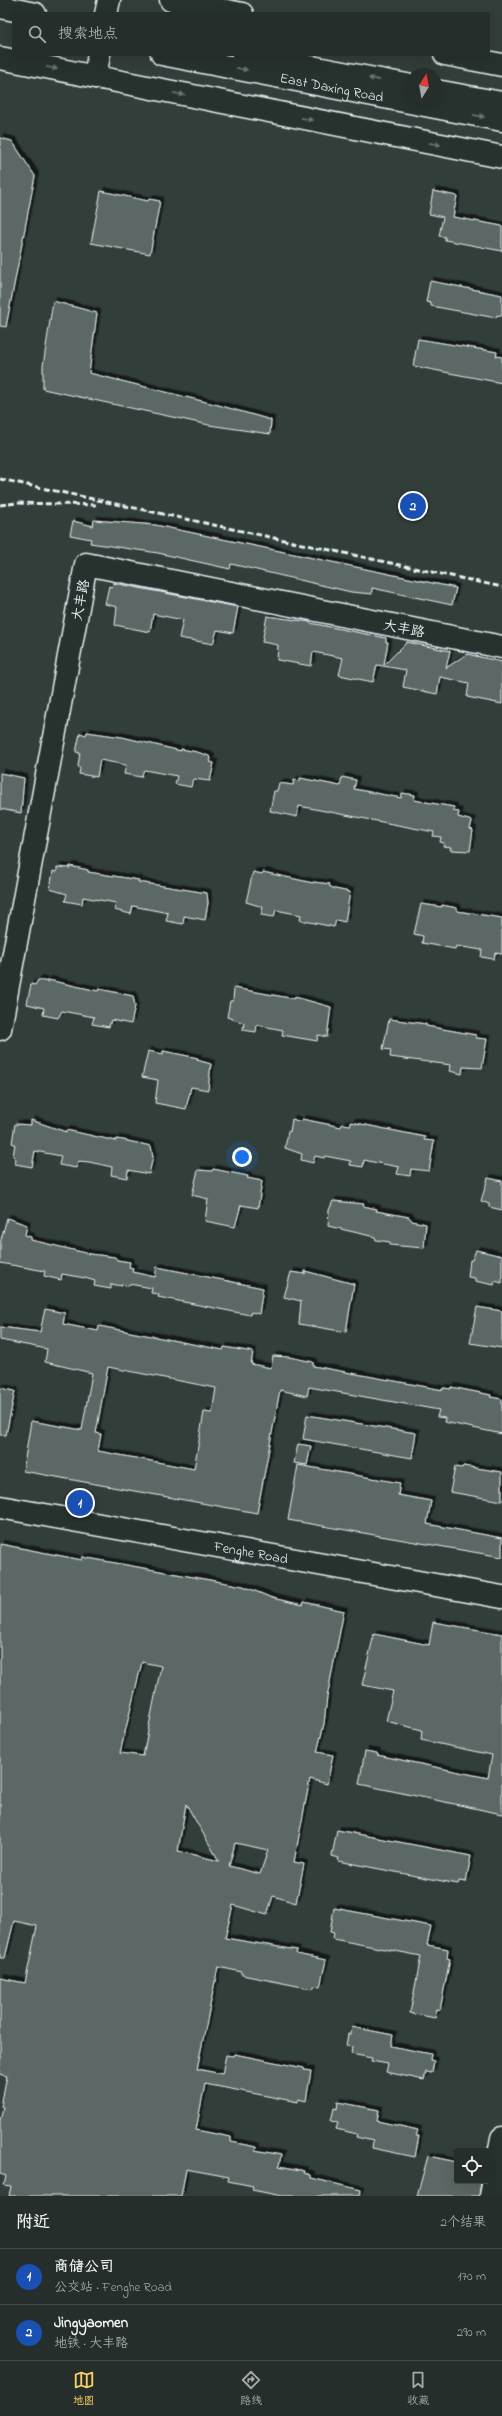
<!DOCTYPE html>
<html lang="zh">
<head>
<meta charset="utf-8">
<style>
  body { margin:0; font-family:"Indie Flower","LXGW WenKai TC",sans-serif; background:#2e3633; color:#f1f3f6 }
  .controls { position:absolute; right:12px; bottom:12px; display:grid; overflow:hidden; border-radius:4px; box-shadow:0 4px 16px #0002 }
  .controls button { width:36px; height:36px; display:grid; place-items:center; padding:0; border:0; border-bottom:1px solid #424a47; background:#262e2b; color:#f1f3f6; font:20px sans-serif }
  .compass { position:absolute; left:406px; top:68px; width:36px; height:36px; border-radius:50%; background:#262e2b; box-shadow:0 4px 16px #0002; rotate:11deg }
  .you { position:absolute; left:242px; top:1157px; width:14px; height:14px; margin:-10px; border:3px solid #fff; border-radius:50%; background:#1a73e8; box-shadow:0 0 0 6px #1a73e833 }
  .badge { display:grid; place-items:center; width:26px; height:26px; border-radius:50%; background:#ffd166; color:#fff; font-size:13px; font-weight:700 }
  .pin { position:absolute; translate:-50% -50%; border:2px solid #fff; box-shadow:0 1px 4px #0006 }
  .list { margin:0; padding:0; list-style:none }
  h2 { display:flex; justify-content:space-between; align-items:center; height:52px; margin:0; padding:0 16px; font-size:17px }
  h2 small { font-size:13px; font-weight:400; color:#a4a8a9 }
  .list li { display:grid; grid-template-columns:26px 1fr auto; gap:12px; align-items:center; box-sizing:border-box; height:56px; padding:0 16px; border-top:1px solid #424a47 }
  .list b { display:block; font-size:15px; white-space:nowrap }
  .list p { margin:0; font-size:13px; white-space:nowrap; color:#a4a8a9 }
  .list em { font-size:13px; font-style:normal; color:#a4a8a9 }
  .icon { flex:none; width:22px; height:22px; fill:none; stroke:currentColor; stroke-width:2; stroke-linecap:round; stroke-linejoin:round }
  .map { position:relative; flex:none; width:502px; height:2196px; overflow:hidden }
  .search { position:absolute; background:#262e2b; box-shadow:0 4px 16px #0002; left:12px; right:12px; top:12px; height:44px; display:flex; align-items:center; gap:10px; box-sizing:border-box; padding:0 14px; border-radius:4px; color:#a4a8a9; font-size:15px }
  .sheet { height:164px; background:#262e2b }
  nav { display:flex; justify-content:space-around; align-items:center; box-sizing:border-box; height:56px; border-top:1px solid #424a47; background:#262e2b; font-size:11px; color:#a4a8a9 }
  nav a { display:grid; justify-items:center; gap:2px }
  nav .on { color:#ffd166 }
  .map>svg:first-child { display:block }
  .building { fill:#5c6865; stroke:#e8f1f8; fill-rule:evenodd; filter:url(#shadow) }
  .lines { fill:none; stroke-linecap:round; stroke-linejoin:round }
  .minor-casing { stroke:#e8f1f8; stroke-width:25 }
  .major-casing { stroke:#e8f1f8; stroke-width:25 }
  .minor { stroke:#26332d; stroke-width:22 }
  .major { stroke:#26332d; stroke-width:22 }
  .rail { stroke:#e8f1f8; stroke-width:3; stroke-dasharray:6 3; stroke-linecap:butt }
  .oneway { fill:#6a7674 }
  .labels { text-anchor:middle; stroke-width:3; stroke-linejoin:round; paint-order:stroke }
  .street-label { font-size:14px; fill:#e8f1f8; stroke:#26332d }
</style>
</head>
<body>
<div class="map">
<svg width="502" height="2196" viewBox="0 0 502 2196">
  <defs>
    <filter id="shadow"><feDropShadow dx="3.5" dy="-3.5" stdDeviation="0" flood-color="#0009"/></filter>
  </defs>
  <rect width="100%" height="100%" fill="#323e39"/>
  <filter id="ink" filterUnits="userSpaceOnUse"><feTurbulence type="fractalNoise" baseFrequency=".025" numOctaves="2"/><feDisplacementMap in="SourceGraphic" scale="8" xChannelSelector="R" yChannelSelector="G"/><feConvolveMatrix kernelMatrix="1 2 1 2 8 2 1 2 1" color-interpolation-filters="sRGB"/></filter>
  <g filter="url(#ink)">
    <!-- building -->
    <g class="building">
      <polygon points="0,138 12,141 35,176 6,327 0,326"/>
      <polygon points="101,191 148,201 149,199 160,201 150,254 91,243"/>
      <polygon points="433,191 457,196 453,217 502,226 502,251 445,240 445,237 439,236 443,217 429,214"/>
      <polygon points="430,281 502,295 502,316 497,315 496,318 431,306 431,303 426,302"/>
      <polygon points="53,301 97,313 89,373 218,405 271,420 270,434 209,425 43,389 43,366"/>
      <polygon points="418,339 497,352 496,356 502,357 502,383 413,366"/>
      <polygon points="94,520 155,525 456,588 452,605 372,588 372,594 351,592 231,564 230,569 158,553 90,543 91,539 70,535 73,521 93,526"/>
      <polygon points="113,583 238,607 233,633 217,630 213,644 179,638 183,620 153,614 150,632 115,625 117,607 105,604 109,586 112,587"/>
      <polygon points="267,616 310,622 310,623 386,638 386,642 388,642 384,665 407,642 450,651 446,668 467,654 502,662 502,704 467,697 469,683 440,677 437,694 403,687 406,670 377,665 373,682 339,675 343,658 313,652 311,666 277,660 278,645 262,642"/>
      <polygon points="87,732 122,737 181,751 181,749 197,752 209,756 211,758 210,762 214,763 210,781 193,779 191,787 175,784 177,776 144,770 141,777 124,774 126,765 100,760 97,777 79,774 80,769 78,766 80,753 76,752 80,733 86,735"/>
      <polygon points="0,773 24,778 21,813 0,809"/>
      <polygon points="342,777 356,780 354,789 401,798 402,793 415,795 414,800 454,807 454,811 459,812 458,817 472,821 470,829 473,830 470,851 450,850 451,847 443,846 444,843 440,842 441,837 433,836 434,832 299,806 297,817 270,811 274,791 277,791 279,783 293,785 294,780 300,781 300,778 340,786"/>
      <polygon points="70,866 88,870 88,872 139,880 138,882 207,893 208,903 205,920 184,916 183,924 166,921 168,913 133,906 131,914 114,910 116,903 83,897 82,904 65,901 67,894 50,889 53,871 57,872 57,867 70,868"/>
      <polygon points="253,872 262,874 263,872 313,883 313,882 330,884 329,886 335,889 350,892 345,922 336,920 334,927 300,920 301,915 276,910 274,917 261,915 263,907 246,902"/>
      <polygon points="421,904 442,907 442,905 457,908 457,911 502,918 502,954 495,953 494,959 481,957 482,950 456,946 455,949 422,943 423,936 414,934"/>
      <polygon points="38,980 48,982 48,980 98,991 99,989 133,996 135,1006 131,1024 111,1020 109,1027 92,1024 94,1017 62,1011 58,1018 43,1015 44,1008 27,1004 31,984 35,985"/>
      <polygon points="234,988 295,999 295,997 331,1007 327,1037 318,1035 317,1041 282,1035 283,1030 257,1025 256,1032 243,1030 244,1023 227,1017 230,1001 233,1001"/>
      <polygon points="389,1019 426,1024 426,1026 476,1035 476,1038 487,1039 482,1068 463,1067 462,1074 450,1071 451,1065 390,1057 391,1050 383,1049"/>
      <polygon points="148,1051 163,1054 163,1051 198,1058 197,1060 211,1064 208,1090 191,1087 186,1109 155,1103 158,1080 142,1077"/>
      <polygon points="292,1119 301,1122 302,1119 341,1127 342,1124 351,1125 351,1122 425,1137 424,1140 434,1141 429,1171 411,1169 410,1176 397,1174 399,1167 373,1162 364,1160 363,1167 350,1165 351,1161 325,1156 324,1158 315,1156 313,1163 301,1160 302,1154 285,1148 288,1131 290,1132"/>
      <polygon points="31,1120 66,1132 66,1130 116,1141 116,1139 123,1140 151,1146 153,1157 149,1174 128,1170 127,1178 111,1175 112,1167 89,1162 79,1161 76,1168 59,1165 61,1156 35,1151 32,1167 15,1164 16,1159 13,1156 15,1144 12,1143 15,1124 31,1125"/>
      <polygon points="213,1169 248,1176 247,1178 262,1181 258,1208 241,1205 235,1227 205,1221 208,1199 192,1195 198,1170 212,1171"/>
      <polygon points="488,1178 502,1181 502,1210 489,1207 489,1204 481,1201"/>
      <polygon points="333,1201 364,1204 363,1206 377,1209 376,1211 409,1217 412,1221 426,1224 424,1248 389,1245 390,1242 376,1240 375,1237 328,1226 329,1210"/>
      <polygon points="7,1218 27,1225 25,1235 31,1237 31,1240 90,1254 115,1257 117,1260 130,1262 129,1267 133,1268 132,1272 155,1277 157,1267 263,1288 259,1314 251,1312 250,1315 158,1297 159,1294 151,1293 152,1288 129,1284 128,1286 122,1284 122,1286 111,1284 111,1289 94,1286 95,1281 85,1278 62,1274 61,1280 44,1276 45,1271 0,1263 0,1243"/>
      <polygon points="476,1250 502,1256 502,1283 495,1281 494,1285 475,1281 475,1278 468,1277 470,1260 472,1260"/>
      <polygon points="305,1271 354,1284 346,1332 299,1324 301,1301 284,1297 291,1272 305,1274"/>
      <polygon points="477,1307 502,1311 502,1348 470,1343"/>
      <path d="M45 1309 65 1313 63 1324 98 1331 99 1326 223 1350 224 1347 253 1352 251 1364 271 1368 273 1356 289 1357 313 1362V1366L443 1390V1388L451 1389V1387L491 1395 490 1397 502 1399V1434L444 1422 445 1418 437 1417 439 1410 309 1387 307 1396 280 1390 257 1513 23 1471 31 1421 82 1430 92 1373 45 1362 47 1349 0 1340V1327L40 1332ZM108 1367 216 1388 212 1413 204 1412 194 1469 98 1451 101 1434 96 1433Z"/>
      <polygon points="0,1388 15,1391 6,1435 0,1435"/>
      <polygon points="307,1415 416,1433 412,1458 303,1439"/>
      <polygon points="298,1444 311,1446 307,1465 294,1463"/>
      <polygon points="298,1465 400,1483 398,1495 431,1501 427,1524 502,1538 502,1557 288,1520"/>
      <polygon points="463,1466 502,1472 502,1501 450,1492 455,1467 462,1468"/>
      <path d="M0 1544 82 1560V1557L243 1586 272 1598 303 1605 304 1602 344 1611 327 1697 324 1724 317 1752 333 1755 327 1784 310 1779 294 1862 304 1864 296 1903 273 1896 267 1915 233 1905 225 1938 297 1950 296 1954 326 1960 320 1987 314 1986 313 1989 242 1975V1972L218 1967 197 2069 222 2074 226 2055 233 2056 234 2054 304 2068V2070L311 2071 306 2101 298 2099V2102L205 2084 196 2130 231 2137V2142L256 2147 255 2150 281 2155 279 2166 305 2171 304 2173 311 2175V2178L361 2190 360 2196H282L252 2190 253 2186 228 2181 229 2177 186 2169 181 2196H9L11 2186 4 2185 6 2176 0 2174V2121L3 2107 1 2106 7 2076 0 2074V1978L25 1983 37 1926 14 1921 5 1958H0ZM142 1662 161 1666 143 1756 120 1753ZM186 1804 219 1861 178 1851ZM235 1843 268 1850 260 1874 229 1866Z"/>
      <polygon points="433,1622 502,1634 502,1814 359,1784 365,1751 377,1753 377,1755 488,1778 492,1755 421,1740 422,1730 386,1721 393,1691 362,1685 374,1634 429,1645"/>
      <polygon points="337,1830 471,1856 466,1882 459,1881 458,1884 338,1861 339,1858 332,1856"/>
      <polygon points="334,1908 431,1926 427,1945 448,1949 447,1958 450,1959 440,2010 437,2009 435,2018 410,2013 421,1956 333,1939 334,1933 330,1932"/>
      <polygon points="352,2027 393,2035 391,2046 431,2054 430,2060 434,2061 432,2073 426,2072 424,2080 386,2072 388,2064 371,2061 372,2058 351,2054 352,2047 346,2046 348,2034 351,2034"/>
      <polygon points="338,2102 379,2110 377,2121 418,2130 416,2136 419,2136 415,2157 372,2148 373,2141 356,2137 357,2134 336,2129 338,2122 331,2121 334,2108 337,2109"/>
      <polygon points="428,2156 457,2162 457,2181 481,2181 479,2196 417,2196"/>
    </g>
    <g class="lines">
      <!-- minor casing -->
      <g class="minor-casing">
        <g id="minor">
          <polyline points="106,14 109,0"/>
          <polyline points="95,77 99,54"/>
          <polyline points="0,1029 86,564 502,647"/>
          <polyline points="491,2196 502,2138"/>
        </g>
      </g>
      <!-- major casing -->
      <g class="major-casing">
        <g id="major">
          <polyline points="171,0 242,14"/>
          <polyline points="0,7 35,14"/>
          <path id="s1" d="M162 54 502 120"/>
          <polyline points="243,54 412,86"/>
          <polyline points="445,54 502,65"/>
          <polyline points="0,58 502,157"/>
          <polyline points="436,91 502,103"/>
          <path id="s2" d="M0 1507 502 1597"/>
        </g>
      </g>
      <!-- minor -->
      <use href="#minor" class="minor"/>
      <!-- major -->
      <use href="#major" class="major"/>
      <!-- rail -->
      <g class="rail">
        <polyline points="0,479 502,587"/>
        <polyline points="0,505 17,503 97,505"/>
      </g>
    </g>
    <!-- one-way arrows -->
    <defs><path id="oneway-solid" d="M-6-.8H1V-3.2L6.5 0L1 3.2V.8H-6Z"/></defs>
    <g class="oneway">
      <use href="#oneway-solid" transform="translate(52 68) rotate(11)"/>
      <use href="#oneway-solid" transform="translate(242 69) rotate(11)"/>
      <use href="#oneway-solid" transform="translate(374 79) rotate(-169)"/>
      <use href="#oneway-solid" transform="translate(179 94) rotate(11)"/>
      <use href="#oneway-solid" transform="translate(479 116) rotate(11)"/>
      <use href="#oneway-solid" transform="translate(307 119) rotate(11)"/>
      <use href="#oneway-solid" transform="translate(435 144) rotate(11)"/>
    </g>
  </g>
  <g class="labels">
    <!-- street labels -->
    <g class="street-label">
      <text dy="5" stroke="none"><textPath href="#s1" startOffset="173">East Daxing Road</textPath></text>
      <text transform="translate(80 600) rotate(-79)" y="5">大丰路</text>
      <text transform="translate(404 628) rotate(11)" y="5">大丰路</text>
      <text dy="5" stroke="none"><textPath href="#s2" startOffset="255">Fenghe Road</textPath></text>
    </g>
  </g>
</svg>
<div class="controls">
<button><svg class="icon" aria-label="locate" viewBox="0 0 24 24"><circle cx="12" cy="12" r="6"/><path d="M12 2v4M12 18v4M2 12h4M18 12h4"/></svg></button>
</div>
<svg class="compass" viewBox="-18 -18 36 36"><path d="M0-13l5 13h-10z" fill="#e53935"/><path d="M0 13l5-13h-10z" fill="#a4a8a9"/></svg>
<div class="you"></div>
<div class="pin badge" style="left:80px;top:1503px;background:#1a4fb4">1</div>
<div class="pin badge" style="left:413px;top:506px;background:#1a4fb4">2</div>
<div class="search"><svg class="icon" aria-label="search" viewBox="0 0 24 24"><circle cx="10" cy="10" r="6"/><path d="M15 15l6 6"/></svg>搜索地点</div>
</div>
<section class="sheet">
<h2>附近<small>2个结果</small></h2>
<ul class="list">
<li><span class="badge" style="background:#1a4fb4">1</span><div><b>商储公司</b><p>公交站 · Fenghe Road</p></div><em>170 m</em></li>
<li><span class="badge" style="background:#1a4fb4">2</span><div><b>Jingyaomen</b><p>地铁 · 大丰路</p></div><em>290 m</em></li>
</ul>
</section>
<nav>
<a class="on"><svg class="icon" aria-label="map" viewBox="0 0 24 24"><path d="M3 6l6-2 6 2 6-2v14l-6 2-6-2-6 2zM9 4v14M15 6v14"/></svg>地图</a>
<a><svg class="icon" aria-label="directions" viewBox="0 0 24 24"><path d="M12 3l9 9-9 9-9-9zM9 14v-3h6M13 9l2 2-2 2"/></svg>路线</a>
<a><svg class="icon" aria-label="saved" viewBox="0 0 24 24"><path d="M7 4h10v16l-5-4-5 4z"/></svg>收藏</a>
</nav>
</body>
</html>
